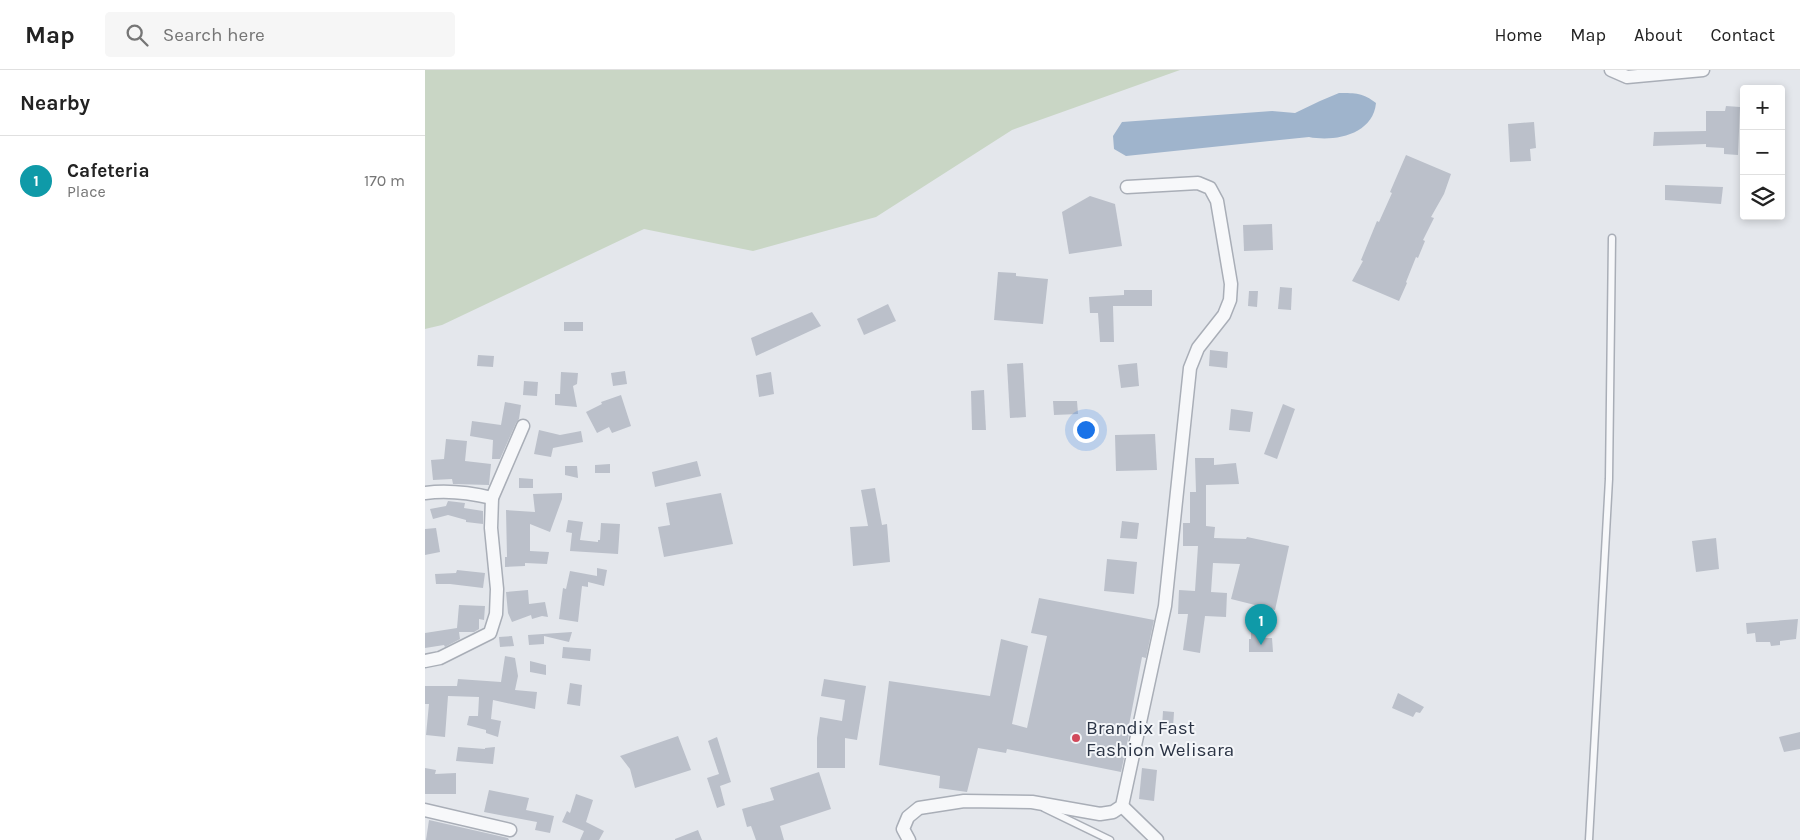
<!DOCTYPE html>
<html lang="en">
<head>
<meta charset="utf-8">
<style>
  body { margin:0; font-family:Karla,sans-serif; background:#f6f6f6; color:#222 }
  .controls { position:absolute; right:15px; top:15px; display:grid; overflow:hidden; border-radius:5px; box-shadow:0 2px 8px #0003 }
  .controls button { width:45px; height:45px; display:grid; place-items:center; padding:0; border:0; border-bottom:1px solid #e0e0e0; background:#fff; color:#222; font:25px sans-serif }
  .you { position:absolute; left:660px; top:359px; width:18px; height:18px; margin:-12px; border:4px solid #fff; border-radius:50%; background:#1a73e8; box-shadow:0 0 0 8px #1a73e833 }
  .badge { display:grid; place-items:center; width:32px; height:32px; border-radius:50%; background:#d1495b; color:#fff; font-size:16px; font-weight:700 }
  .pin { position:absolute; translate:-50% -41px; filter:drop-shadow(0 1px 2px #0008) }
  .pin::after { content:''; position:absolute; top:26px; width:18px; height:15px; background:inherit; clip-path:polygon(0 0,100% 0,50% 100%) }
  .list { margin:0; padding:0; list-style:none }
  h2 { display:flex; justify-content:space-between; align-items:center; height:65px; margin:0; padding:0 20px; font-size:21px }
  h2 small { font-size:16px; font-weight:400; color:#767676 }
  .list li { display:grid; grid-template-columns:32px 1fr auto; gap:15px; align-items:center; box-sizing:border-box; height:90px; padding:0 20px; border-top:1px solid #e0e0e0 }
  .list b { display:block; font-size:19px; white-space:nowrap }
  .list p { margin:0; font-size:16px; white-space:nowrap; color:#767676 }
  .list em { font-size:16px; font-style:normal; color:#767676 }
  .icon { flex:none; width:28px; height:28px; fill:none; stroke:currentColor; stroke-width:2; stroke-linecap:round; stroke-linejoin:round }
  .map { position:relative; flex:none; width:1375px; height:770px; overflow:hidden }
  header { display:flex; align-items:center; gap:30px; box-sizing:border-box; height:70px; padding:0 25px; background:#fff; border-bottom:1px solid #e0e0e0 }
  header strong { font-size:24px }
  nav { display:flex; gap:28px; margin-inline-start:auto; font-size:18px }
  .search { width:350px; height:45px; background:#f6f6f6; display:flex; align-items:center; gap:12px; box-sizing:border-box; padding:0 18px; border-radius:5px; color:#767676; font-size:19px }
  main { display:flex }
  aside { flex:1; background:#fff }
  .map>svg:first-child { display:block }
  .green { fill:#c9d6c5 }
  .water { fill:#9fb4cc }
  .building { fill:#bbc0ca }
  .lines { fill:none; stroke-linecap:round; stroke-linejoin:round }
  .service-casing { stroke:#a9aeb7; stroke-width:9 }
  .minor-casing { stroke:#a9aeb7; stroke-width:15 }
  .service { stroke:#f7f8fa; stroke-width:6 }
  .minor { stroke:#f7f8fa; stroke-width:12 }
  .poi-dot { fill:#d1495b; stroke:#f4f6f9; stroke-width:2 }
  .labels { text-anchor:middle; stroke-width:4; stroke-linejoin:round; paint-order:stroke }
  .poi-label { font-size:19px; fill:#2b3445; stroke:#f4f6f9; text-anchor:start }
</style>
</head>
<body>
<header>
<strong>Map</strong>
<div class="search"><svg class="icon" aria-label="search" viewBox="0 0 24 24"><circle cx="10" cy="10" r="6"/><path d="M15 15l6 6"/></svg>Search here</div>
<nav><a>Home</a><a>Map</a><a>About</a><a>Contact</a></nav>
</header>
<main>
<aside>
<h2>Nearby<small></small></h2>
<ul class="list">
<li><span class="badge" style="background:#0f9aa8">1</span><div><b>Cafeteria</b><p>Place</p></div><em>170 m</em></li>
</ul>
</aside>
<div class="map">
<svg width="1375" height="770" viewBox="0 0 1375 770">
  <rect width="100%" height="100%" fill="#e4e7ec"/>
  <!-- green -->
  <polygon class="green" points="0,0 755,0 587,60 451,147 328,181 219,159 17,255 0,259"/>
  <!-- water -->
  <path class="water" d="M914 23C931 23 938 23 951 33 948 65 909 72 884 67L701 86 689 79 688 66 697 52 847 41 870 43 895 31Z"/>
  <!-- building -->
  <g class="building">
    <polygon points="1301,36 1315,37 1313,85 1299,84 1299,78 1281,77 1281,74 1228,76 1229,62 1281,61 1281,41 1300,41"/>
    <polygon points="1109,52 1111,78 1105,79 1106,91 1085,92 1083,54"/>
    <polygon points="981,85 1026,104 1019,124 1006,147 1009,148 998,170 1000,171 993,188 991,187 981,212 982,213 974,231 927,211 938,191 936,190 952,151 954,152 967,123 965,122"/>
    <polygon points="1240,115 1298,117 1296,134 1240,130"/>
    <polygon points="665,126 690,134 697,176 644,184 637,142"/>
    <polygon points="847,154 848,180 819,181 818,155"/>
    <polygon points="573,202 591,203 591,206 623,209 618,254 569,250"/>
    <polygon points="855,217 867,218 866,240 853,239"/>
    <polygon points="699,220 727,220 727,236 688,236 689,272 675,272 673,243 665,243 664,227 699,225"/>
    <polygon points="824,221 833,221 832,237 823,236"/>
    <polygon points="463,234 471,251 439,265 432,249"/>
    <polygon points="387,242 396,256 331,286 326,268"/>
    <rect x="139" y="252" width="19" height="9"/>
    <polygon points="785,280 803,282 802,298 784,296"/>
    <polygon points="53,285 69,286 68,297 52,296"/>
    <polygon points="598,293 601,347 585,348 582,294"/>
    <polygon points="712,293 714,316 696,318 693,295"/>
    <polygon points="200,301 202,314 188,316 186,303"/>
    <polygon points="136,302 153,303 152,314 148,316 152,337 130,335 130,324 135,324"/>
    <polygon points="346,302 349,324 334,327 331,305"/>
    <polygon points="99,311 113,312 112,326 98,325"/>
    <polygon points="559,320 561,360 547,360 546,321"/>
    <polygon points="196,325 206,356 187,363 184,357 172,363 161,342 177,334 176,332"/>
    <polygon points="628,331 652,331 653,344 629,345"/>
    <polygon points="80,332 96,335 94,349 91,353 75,389 67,389 68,370 45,366 47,351 76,355"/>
    <polygon points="858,334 870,339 852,389 839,384"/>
    <polygon points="806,339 828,342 825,362 804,360"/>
    <polygon points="114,360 135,365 156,361 158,372 128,378 126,387 109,384"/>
    <polygon points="730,364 732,400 691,401 690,365"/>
    <polygon points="21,369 42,371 40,391 66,394 64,415 28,414 27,409 8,410 6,390 19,389"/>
    <polygon points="770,388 789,388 789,395 811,393 814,414 781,415 781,456 790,457 789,468 821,469 822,467 864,476 850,540 806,529 815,494 788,493 786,522 802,523 801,547 780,546 775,583 758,580 763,544 753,544 754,520 770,521 773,476 758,476 758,453 765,453 765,422 771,422"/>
    <polygon points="272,391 276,406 230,417 227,402"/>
    <polygon points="185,394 185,403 170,403 170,395"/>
    <polygon points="140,396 152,396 153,408 140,405"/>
    <polygon points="94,408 108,409 108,418 94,418"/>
    <polygon points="450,418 457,455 462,454 465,492 428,496 425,457 443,456 436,420"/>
    <polygon points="137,423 137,429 125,462 105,454 105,481 124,482 122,494 100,493 100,496 80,497 80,487 82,487 81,440 110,442 108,424"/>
    <polygon points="296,423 308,474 239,487 233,457 245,455 241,433"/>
    <polygon points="23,431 40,433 39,438 58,441 58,454 41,452 41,450 23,445 8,449 5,439 21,436"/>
    <polygon points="143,450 158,452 155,470 173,472 173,470 175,470 176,453 195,454 193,484 145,481 147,463 141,462"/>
    <polygon points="697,451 714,453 712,469 695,468"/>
    <polygon points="11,458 15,482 0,485 0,459"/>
    <polygon points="1291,468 1294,499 1271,502 1267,471"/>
    <polygon points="682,489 712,492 709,524 679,521"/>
    <polygon points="172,498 182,500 179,516 163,512 163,517 157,516 153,552 134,549 138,518 141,519 145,501 172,506"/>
    <polygon points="32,500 60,503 58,518 25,514 11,514 10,504 31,503"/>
    <polygon points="103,520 104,534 120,532 123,547 117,546 107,549 106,545 87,552 83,543 81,522"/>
    <polygon points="614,528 729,550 721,588 717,587 704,655 706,655 696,702 582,679 581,683 553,678 542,722 514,718 515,706 454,695 464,611 565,626 576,569 603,576 587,654 602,658 622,566 606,563"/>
    <polygon points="34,535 60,536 59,550 54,549 54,559 49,562 34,562 35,569 20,577 19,575 0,578 0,563 32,558"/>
    <polygon points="1373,549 1371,569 1355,571 1355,575 1346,576 1345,572 1331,572 1330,563 1322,564 1321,553"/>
    <polygon points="826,559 839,560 839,568 847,568 848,582 824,582 824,569 826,569"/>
    <polygon points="147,562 144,572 119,566 119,574 104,575 103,565"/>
    <polygon points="87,566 89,576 75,577 74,567"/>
    <polygon points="138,577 166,579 165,591 137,588"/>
    <polygon points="80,586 90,588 93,606 90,620 112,622 110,639 68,630 66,649 76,651 73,667 61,663 61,660 42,655 44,646 53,646 54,627 23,626 20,667 1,665 4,634 0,634 0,616 32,616 33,609 76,612"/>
    <polygon points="105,591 121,595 121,605 105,602"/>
    <polygon points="399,609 441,616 432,670 420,668 420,698 392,698 392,668 395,647 417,651 420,630 396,626"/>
    <polygon points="145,613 157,615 155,636 142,634"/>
    <polygon points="973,623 999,637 995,643 991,642 988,647 967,638"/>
    <polygon points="738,641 749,642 748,658 737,657"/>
    <polygon points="1375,662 1375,679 1359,682 1354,667"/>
    <polygon points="253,666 266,700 210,718 205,699 195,686"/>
    <polygon points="292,667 306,712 295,716 300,735 292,738 282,708 294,704 283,671"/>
    <polygon points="33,677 60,679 60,678 70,677 68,694 31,691"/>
    <polygon points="0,698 11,700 10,704 31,703 31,724 0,724"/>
    <polygon points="717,698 732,700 729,731 714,729"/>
    <polygon points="394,702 406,739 355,756 359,770 331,770 326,756 322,757 317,739 349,730 345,718"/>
    <polygon points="64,720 104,728 101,740 129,746 125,763 110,760 112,752 59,742"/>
    <polygon points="151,724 168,730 161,752 179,761 174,770 155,770 159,761 137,752 142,741 145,743"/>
    <polygon points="4,750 83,768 84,770 1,770"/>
    <polygon points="273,760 277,770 250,770 250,769"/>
  </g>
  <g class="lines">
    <!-- service casing -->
    <g class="service-casing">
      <g id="service">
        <polyline points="619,738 685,770"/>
        <polyline points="1164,770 1184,409 1187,168"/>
      </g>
    </g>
    <!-- minor casing -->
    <g class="minor-casing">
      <g id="minor">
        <polyline points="1186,0 1202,7 1278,0"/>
        <path d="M0 423C22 420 46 423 67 428"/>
        <polyline points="0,591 15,588 65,563 71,544 72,519 66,458 67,428 98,356"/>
        <polyline points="697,736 732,770"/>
        <polyline points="0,740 85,760"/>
        <polyline points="484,770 478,759 483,747 494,738 539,731 607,732 675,744 688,742 697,736 740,536 765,298 773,278 799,245 805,230 806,214 792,131 785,118 773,113 702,117"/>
      </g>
    </g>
    <!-- service -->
    <use href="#service" class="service"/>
    <!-- minor -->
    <use href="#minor" class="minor"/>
  </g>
  <!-- markers -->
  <circle class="poi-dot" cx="651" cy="668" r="5"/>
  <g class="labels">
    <!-- poi labels -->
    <g class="poi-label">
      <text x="661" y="664">Brandix Fast<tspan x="661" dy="22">Fashion Welisara</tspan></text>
    </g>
  </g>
</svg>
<div class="controls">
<button>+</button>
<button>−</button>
<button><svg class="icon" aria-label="layers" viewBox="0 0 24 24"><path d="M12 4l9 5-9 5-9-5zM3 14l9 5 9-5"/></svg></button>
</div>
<div class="you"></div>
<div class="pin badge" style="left:836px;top:575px;background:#0f9aa8">1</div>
</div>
</main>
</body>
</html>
